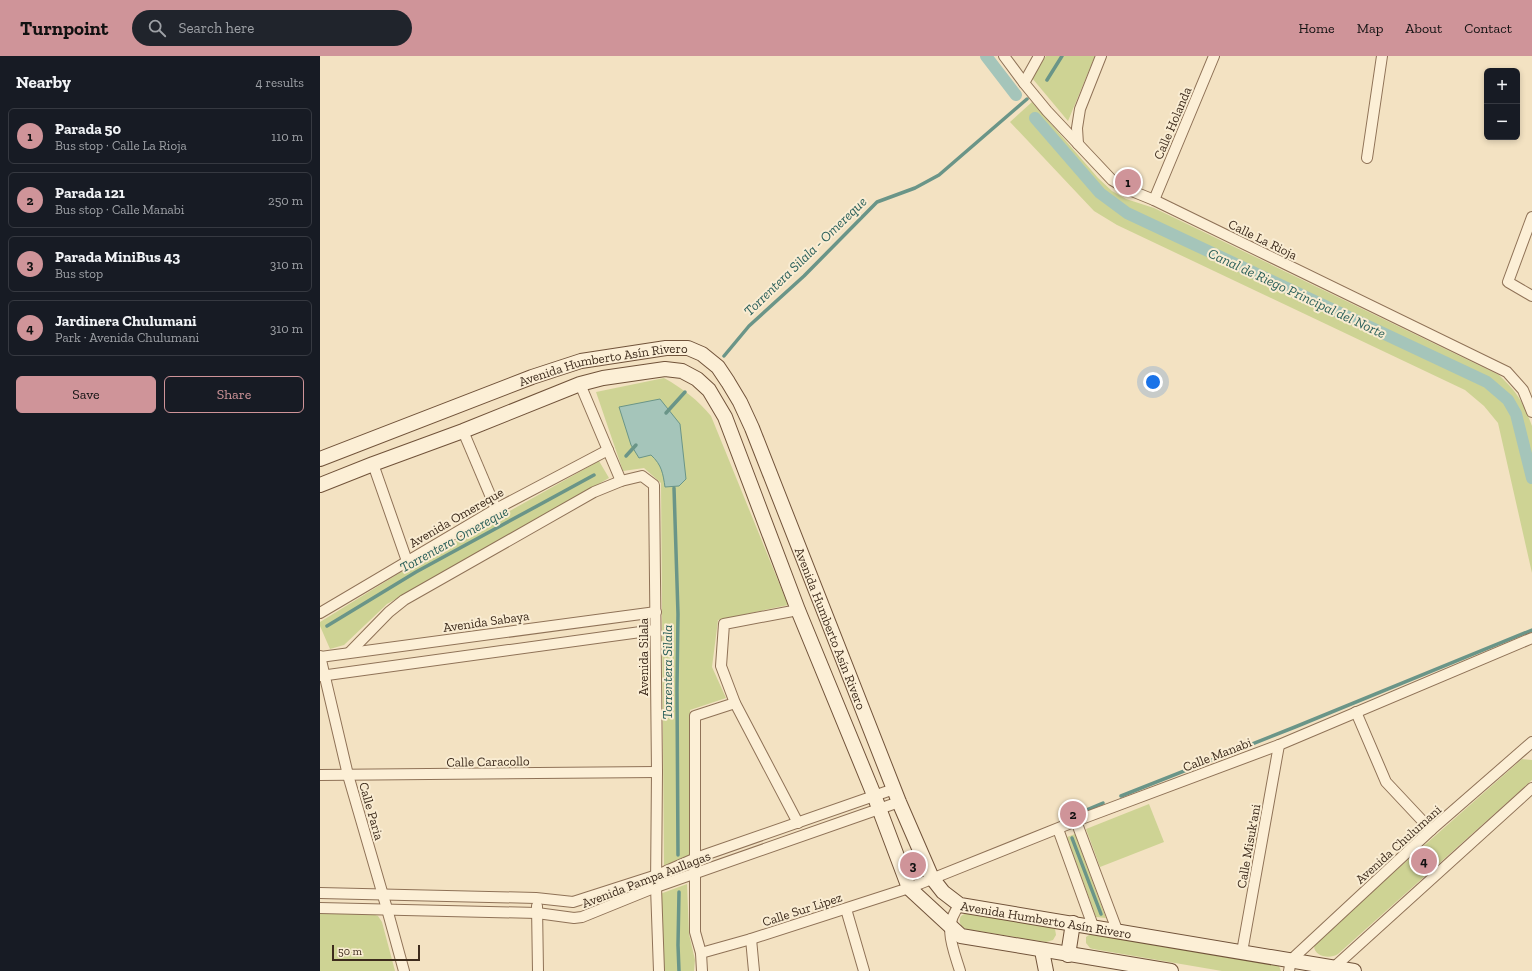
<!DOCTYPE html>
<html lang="en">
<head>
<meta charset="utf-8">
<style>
  body { margin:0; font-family:"Zilla Slab",serif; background:#20242c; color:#f1f3f6 }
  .controls { position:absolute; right:12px; top:12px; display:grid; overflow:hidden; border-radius:6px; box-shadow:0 2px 6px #0003 }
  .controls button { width:36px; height:36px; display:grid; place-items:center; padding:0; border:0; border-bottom:1px solid #363941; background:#171b24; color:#f1f3f6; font:20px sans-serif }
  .scale { position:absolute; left:12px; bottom:10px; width:88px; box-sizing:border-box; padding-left:4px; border:2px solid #3d2b1c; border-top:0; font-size:11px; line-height:14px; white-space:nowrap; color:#3d2b1c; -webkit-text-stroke:3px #f9ecd2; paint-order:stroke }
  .you { position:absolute; left:833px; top:326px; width:14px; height:14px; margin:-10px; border:3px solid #fff; border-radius:50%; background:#1a73e8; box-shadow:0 0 0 6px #1a73e833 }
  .badge { display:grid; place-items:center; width:26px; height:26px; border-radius:50%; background:#cf9499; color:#111; font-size:13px; font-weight:700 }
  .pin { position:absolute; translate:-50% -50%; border:2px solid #fff; box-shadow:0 1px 4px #0006 }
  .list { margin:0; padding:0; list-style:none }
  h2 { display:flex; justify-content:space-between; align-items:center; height:52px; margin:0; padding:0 16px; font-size:17px }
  h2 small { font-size:13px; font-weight:400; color:#9ea1a6 }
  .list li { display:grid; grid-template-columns:26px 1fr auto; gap:12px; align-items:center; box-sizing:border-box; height:56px; margin:0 8px 8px; padding:0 8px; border:1px solid #363941; border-radius:6px }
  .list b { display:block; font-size:15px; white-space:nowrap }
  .list p { margin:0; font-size:13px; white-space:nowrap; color:#9ea1a6 }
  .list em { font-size:13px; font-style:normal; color:#9ea1a6 }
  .actions { display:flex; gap:8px; padding:12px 16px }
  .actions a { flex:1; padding:9px 0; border:1px solid #cf9499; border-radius:6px; text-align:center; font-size:14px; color:#cf9499 }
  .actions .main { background:#cf9499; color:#111 }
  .icon { flex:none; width:22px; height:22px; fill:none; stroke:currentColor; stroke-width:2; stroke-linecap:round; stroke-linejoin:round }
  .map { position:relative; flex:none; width:1212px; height:915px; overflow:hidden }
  header { display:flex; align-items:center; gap:24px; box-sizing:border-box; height:56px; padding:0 20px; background:#cf9499; color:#111 }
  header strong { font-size:19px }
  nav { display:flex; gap:22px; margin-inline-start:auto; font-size:14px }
  .search { width:280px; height:36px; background:#20242c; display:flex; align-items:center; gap:10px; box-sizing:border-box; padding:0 14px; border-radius:22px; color:#9ea1a6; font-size:15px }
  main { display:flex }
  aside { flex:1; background:#171b24 }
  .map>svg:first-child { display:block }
  .green { fill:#ced394 }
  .water { fill:#a5c5ba; stroke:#6a9588 }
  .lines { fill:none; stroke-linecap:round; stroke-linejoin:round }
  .stream { stroke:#6a9588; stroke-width:3.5 }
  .canal { stroke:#a5c5ba; stroke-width:12 }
  .street-casing { stroke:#8f7257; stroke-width:12 }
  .secondary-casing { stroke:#71533a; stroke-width:16 }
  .street { stroke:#fcefd6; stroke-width:10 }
  .secondary { stroke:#fcefd6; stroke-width:14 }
  .labels { text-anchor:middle; stroke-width:4; stroke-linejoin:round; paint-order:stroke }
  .street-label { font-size:13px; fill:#3d2b1c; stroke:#f9ecd2 }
  .water-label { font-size:14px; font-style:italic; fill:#2a5f59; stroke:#f9ecd2 }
</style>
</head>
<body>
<header>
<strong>Turnpoint</strong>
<div class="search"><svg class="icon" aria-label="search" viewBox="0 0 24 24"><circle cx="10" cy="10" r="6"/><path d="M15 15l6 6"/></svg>Search here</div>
<nav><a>Home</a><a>Map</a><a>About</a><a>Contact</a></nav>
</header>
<main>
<aside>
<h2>Nearby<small>4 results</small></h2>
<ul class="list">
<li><span class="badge">1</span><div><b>Parada 50</b><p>Bus stop · Calle La Rioja</p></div><em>110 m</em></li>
<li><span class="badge">2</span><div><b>Parada 121</b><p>Bus stop · Calle Manabi</p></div><em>250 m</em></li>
<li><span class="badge">3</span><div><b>Parada MiniBus 43</b><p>Bus stop</p></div><em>310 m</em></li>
<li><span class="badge">4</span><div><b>Jardinera Chulumani</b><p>Park · Avenida Chulumani</p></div><em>310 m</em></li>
</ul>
<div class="actions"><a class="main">Save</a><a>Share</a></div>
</aside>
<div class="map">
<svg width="1212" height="915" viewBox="0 0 1212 915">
  <rect width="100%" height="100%" fill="#f3e2c2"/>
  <!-- green -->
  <g class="green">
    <polygon points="726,0 775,0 748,65 712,22"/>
    <path d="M712 46 778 122 792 135 806 143 834 152 1179 319C1198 337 1203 346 1212 370V517L1178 367 1164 350 1145 334 797 169 774 155 690 66Z"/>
    <path d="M344 322C362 332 378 344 391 360L468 549 398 564 392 611 406 642 370 654 369 799 344 810 341 427 324 412 303 415 276 336Z"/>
    <polygon points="279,405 289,422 67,548 24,589 10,593 0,570 0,566 86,513"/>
    <path d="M1202 703 1212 704V724L1018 898C1009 904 990 900 995 886Z"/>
    <polygon points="829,748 844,786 780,811 766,773"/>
    <polygon points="755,778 786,862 776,861 747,781"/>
    <polygon points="367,828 369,878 375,904 374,915 342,915 340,838"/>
    <polygon points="0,855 52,858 58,860 62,866 75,915 0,915"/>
    <path d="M646 857 732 871 735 873 736 879 733 884 726 886 646 873C640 870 638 866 641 860Z"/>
    <polygon points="772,877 957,908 959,910 961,915 902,915 773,893 770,892 766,887 766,881"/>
  </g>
  <!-- water -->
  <path class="water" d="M340 343 360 368 366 423 359 430 345 431C343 418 342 409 331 399L319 402 311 389 299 351Z"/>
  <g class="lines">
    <!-- stream -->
    <g class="stream">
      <polyline points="727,24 742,0"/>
      <polyline points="404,300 429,270 484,220 557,146 595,132 619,119 707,43"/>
      <polyline points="346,357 365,336"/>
      <polyline points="306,400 316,389"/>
      <polyline points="354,432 358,558 357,632 358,799"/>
      <polyline points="7,570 96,516 274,419"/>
      <polyline points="801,740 975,671 1212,574"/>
      <polyline points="759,757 783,747"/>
      <polyline points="752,782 781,858"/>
      <polyline points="359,836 358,889 359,915"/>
    </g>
    <!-- canal -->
    <g class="canal">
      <polyline points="666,0 696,39"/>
      <polyline points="715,62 780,137 807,157 1167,326 1188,344 1196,358 1212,422"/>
    </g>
    <!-- street casing -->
    <g class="street-casing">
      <g id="street">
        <polyline points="684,0 704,27 727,55 792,124 807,133 834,144 1187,316 1203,334 1212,356"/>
        <polyline points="704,27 719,0"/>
        <polyline points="758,88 757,72 760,53 781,0"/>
        <polyline points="1047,102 1062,0"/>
        <polyline points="834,144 894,0"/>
        <polyline points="1212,161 1188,226 1212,240"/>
        <polyline points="260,328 301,425"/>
        <polyline points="143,375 176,453"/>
        <polyline points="53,408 87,505"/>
        <polyline points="478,554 404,568 401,610 415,647 478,767"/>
        <polyline points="0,557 176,453 288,394"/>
        <polyline points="30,596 69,556 84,544 274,436 301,425 322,420 334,429 337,716 336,831 339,915"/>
        <polyline points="0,600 28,719 67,853 84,915"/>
        <polyline points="0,601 336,556"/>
        <polyline points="0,620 335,574"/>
        <polyline points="1036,656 1066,726 1111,774"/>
        <polyline points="0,719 337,716"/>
        <polyline points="756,765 797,874"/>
        <polyline points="738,773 773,870"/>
        <polyline points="0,837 216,842 253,846 337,819 376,802 574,733"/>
        <path d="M640 849C622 869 633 892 640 915"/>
        <polyline points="217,850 218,915"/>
        <polyline points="0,852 217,857 254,862 262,861 336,831 579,746"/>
        <polyline points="526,853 544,915"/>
        <polyline points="431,883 434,915"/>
        <polyline points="922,896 959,689"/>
        <polyline points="381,897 431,883 589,832 756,765 959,689 1212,582"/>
        <polyline points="1011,914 1212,732"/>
        <polyline points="382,915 381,897 375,876 375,660 415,647"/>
        <polyline points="969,915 971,904 1111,774 1212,686"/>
      </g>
    </g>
    <!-- secondary casing -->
    <g class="secondary-casing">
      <g id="secondary">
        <path id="s1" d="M0 403 212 321 261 305 346 292H368L382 298 398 311 408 326 420 346 432 372 579 746 612 822 623 836 640 849 1034 915"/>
        <polyline points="0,429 53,408 143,375 260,328 283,322 345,313 362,315 377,323 389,334 405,361 478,554 554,739 589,832 641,880 851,915"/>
        <polyline points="722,895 726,915"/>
        <polyline points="748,899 753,867"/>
      </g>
    </g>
    <!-- street -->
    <use href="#street" class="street"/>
    <!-- secondary -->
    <use href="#secondary" class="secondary"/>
  </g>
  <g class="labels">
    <!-- street labels -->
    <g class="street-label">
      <text transform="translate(852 67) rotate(-67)" y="5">Calle Holanda</text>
      <text transform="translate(943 183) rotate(26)" y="5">Calle La Rioja</text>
      <text dy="5" stroke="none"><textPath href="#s1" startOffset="300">Avenida Humberto Asín Rivero</textPath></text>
      <text transform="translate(136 461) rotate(-30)" y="5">Avenida Omereque</text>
      <text transform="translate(166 565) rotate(-8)" y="5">Avenida Sabaya</text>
      <text dy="5" stroke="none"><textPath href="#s1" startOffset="708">Avenida Humberto Asín Rivero</textPath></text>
      <text transform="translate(323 601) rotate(-90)" y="5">Avenida Silala</text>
      <text transform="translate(897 698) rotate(-21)" y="5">Calle Manabi</text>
      <text transform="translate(168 705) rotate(-1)" y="5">Calle Caracollo</text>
      <text transform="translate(52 755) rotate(74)" y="5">Calle Paria</text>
      <text transform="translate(1078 788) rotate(-42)" y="5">Avenida Chulumani</text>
      <text transform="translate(928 790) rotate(-80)" y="5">Calle Misuk'ani</text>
      <text transform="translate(326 823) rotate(-21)" y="5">Avenida Pampa Aullagas</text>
      <text transform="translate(482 853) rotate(-18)" y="5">Calle Sur Lipez</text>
      <text dy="5" stroke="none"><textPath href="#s1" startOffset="1104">Avenida Humberto Asín Rivero</textPath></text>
    </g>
    <!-- water labels -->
    <g class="water-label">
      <text transform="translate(485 200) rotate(-44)" y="5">Torrentera Silala - Omereque</text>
      <text transform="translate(977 237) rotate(25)" y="5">Canal de Riego Principal del Norte</text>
      <text transform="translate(134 483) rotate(-29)" y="5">Torrentera Omereque</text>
      <text transform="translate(347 616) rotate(-90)" y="5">Torrentera Silala</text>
    </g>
  </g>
</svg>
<div class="controls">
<button>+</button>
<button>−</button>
</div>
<div class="scale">50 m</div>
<div class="you"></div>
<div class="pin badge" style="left:808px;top:126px">1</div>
<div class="pin badge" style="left:753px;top:758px">2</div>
<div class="pin badge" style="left:593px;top:809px">3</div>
<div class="pin badge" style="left:1104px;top:805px">4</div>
</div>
</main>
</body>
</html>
